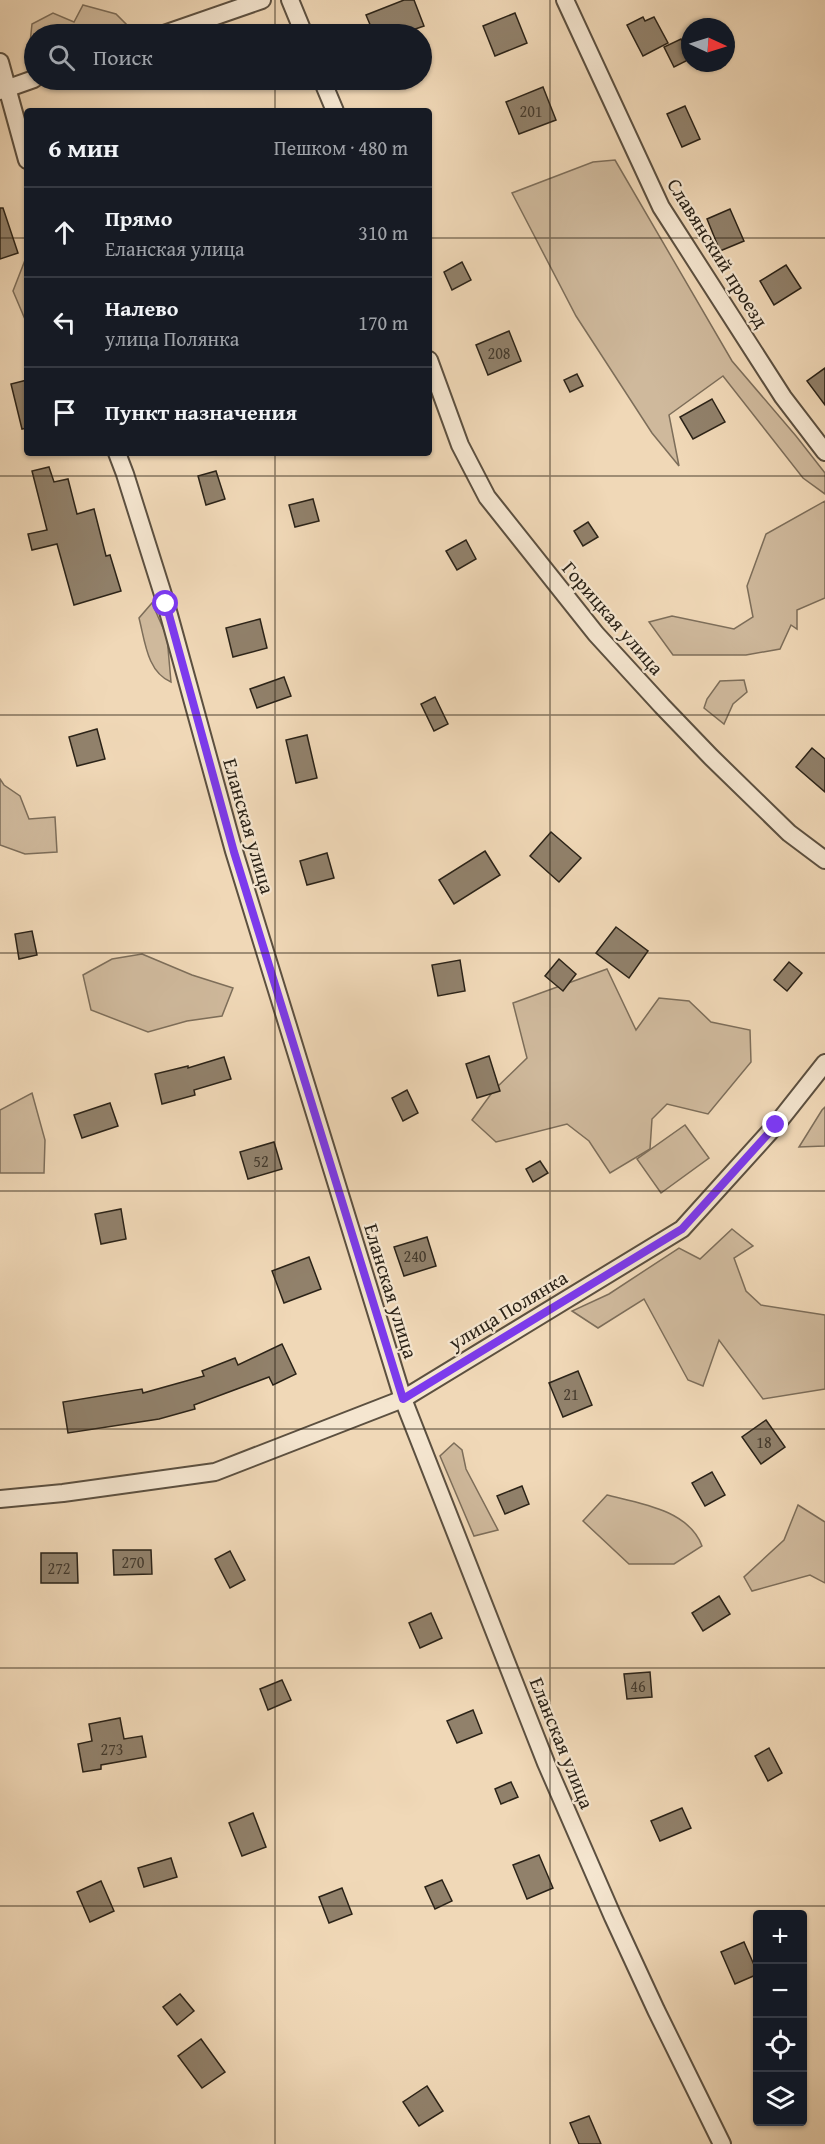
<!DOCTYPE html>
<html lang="ru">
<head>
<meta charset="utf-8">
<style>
  body { margin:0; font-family:"Gentium Book Plus",serif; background:#20242c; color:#f1f3f6 }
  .controls { position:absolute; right:18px; bottom:18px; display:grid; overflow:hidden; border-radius:6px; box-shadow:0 2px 4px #0004 }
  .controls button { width:54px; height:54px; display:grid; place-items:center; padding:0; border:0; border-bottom:2px solid #363941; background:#171b24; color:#f1f3f6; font:30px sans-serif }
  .compass { position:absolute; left:681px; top:18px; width:54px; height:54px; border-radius:50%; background:#171b24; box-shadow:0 2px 4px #0004; rotate:94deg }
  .stop { position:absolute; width:18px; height:18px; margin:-14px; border:4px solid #7c3aed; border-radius:50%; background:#fff }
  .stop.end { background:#7c3aed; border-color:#fff; box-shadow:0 2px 6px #0008 }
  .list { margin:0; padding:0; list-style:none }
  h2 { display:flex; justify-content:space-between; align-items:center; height:78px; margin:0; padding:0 24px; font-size:26px }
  h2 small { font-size:20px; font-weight:400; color:#9ea1a6 }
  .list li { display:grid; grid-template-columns:39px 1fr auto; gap:18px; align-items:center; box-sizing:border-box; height:90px; padding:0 24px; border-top:2px solid #363941 }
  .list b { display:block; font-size:22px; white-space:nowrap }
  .list p { margin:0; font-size:20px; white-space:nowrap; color:#9ea1a6 }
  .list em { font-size:20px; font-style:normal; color:#9ea1a6 }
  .icon { flex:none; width:33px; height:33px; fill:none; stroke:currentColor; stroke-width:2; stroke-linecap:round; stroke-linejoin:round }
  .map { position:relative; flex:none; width:825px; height:2144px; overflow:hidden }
  .search { position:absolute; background:#171b24; box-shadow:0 2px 4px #0004; left:24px; top:24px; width:408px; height:66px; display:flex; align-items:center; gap:15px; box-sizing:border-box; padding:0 21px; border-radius:33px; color:#9ea1a6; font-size:22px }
  .panel { position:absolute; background:#171b24; box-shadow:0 2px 4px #0004; left:24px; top:108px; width:408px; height:348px; border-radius:6px }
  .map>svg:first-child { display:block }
  .green { fill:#cfb99c; stroke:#7d6e5a; stroke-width:1.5 }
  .building { fill:#91816b; stroke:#2b2318; stroke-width:1.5 }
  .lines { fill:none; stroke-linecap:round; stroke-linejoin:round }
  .street-casing { stroke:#5c5040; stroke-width:20 }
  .street { stroke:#f5e6d0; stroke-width:16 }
  .route { stroke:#7c3aed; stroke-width:8 }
  .grid { fill:none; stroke:#2b2318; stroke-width:1.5; stroke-opacity:0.55 }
  .labels { text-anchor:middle; stroke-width:4.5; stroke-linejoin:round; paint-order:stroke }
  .number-label { font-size:16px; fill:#443a2d }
  .street-label { font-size:20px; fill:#2b2318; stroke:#f5e6d0 }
</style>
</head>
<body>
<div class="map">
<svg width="825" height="2144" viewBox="0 0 825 2144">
  <rect width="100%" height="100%" fill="#f0d8b7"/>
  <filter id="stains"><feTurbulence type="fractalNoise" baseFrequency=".00333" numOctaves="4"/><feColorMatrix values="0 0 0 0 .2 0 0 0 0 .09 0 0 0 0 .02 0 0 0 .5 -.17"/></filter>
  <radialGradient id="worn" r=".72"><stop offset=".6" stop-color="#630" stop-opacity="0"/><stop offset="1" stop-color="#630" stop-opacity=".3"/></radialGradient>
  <!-- green -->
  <g class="green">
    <polygon points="83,5 116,14 131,29 114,34 34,34 34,60 28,62 32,24 53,13 74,22"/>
    <polygon points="615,160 732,361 796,436 825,473 825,494 803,478 723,376 669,415 679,466 652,433 576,316 512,193 593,162"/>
    <polygon points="27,255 27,324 13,291"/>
    <polygon points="825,501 825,598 797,610 797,629 791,625 780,649 746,655 673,655 649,622 672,616 734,629 753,617 747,586 766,534"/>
    <path d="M152 603 167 637 171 682C147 672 145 641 139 618Z"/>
    <polygon points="744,680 747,692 733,704 724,724 704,708 707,699 720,681"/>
    <polygon points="0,779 4,785 20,796 29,819 55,817 57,852 25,854 0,845"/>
    <polygon points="142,954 192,975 233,988 222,1016 187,1021 148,1032 91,1010 83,975 112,959"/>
    <polygon points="607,969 636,1030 659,998 689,1001 711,1022 750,1030 751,1062 708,1114 667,1104 652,1119 650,1149 610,1173 589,1141 567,1124 496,1142 472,1120 494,1090 527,1058 513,1003"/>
    <polygon points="32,1093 45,1140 44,1173 0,1173 0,1110"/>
    <polygon points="825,1107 825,1146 799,1147 822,1110"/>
    <polygon points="685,1125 709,1158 661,1193 637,1159"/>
    <polygon points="732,1229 753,1246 734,1258 746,1291 761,1305 825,1315 825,1389 763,1399 719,1340 703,1386 688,1380 644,1299 598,1328 572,1311 609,1294 679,1248 700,1259"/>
    <polygon points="454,1443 462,1450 466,1469 498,1530 474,1536 440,1456"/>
    <path d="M607 1495C639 1503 689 1510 702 1546L674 1564H629L583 1521Z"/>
    <polygon points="798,1505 825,1522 825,1583 810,1575 752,1591 744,1577 784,1540"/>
  </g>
  <!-- building -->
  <g class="building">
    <polygon points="404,0 414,0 424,26 401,34 374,34 366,15"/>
    <polygon points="515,13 527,43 495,56 483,26"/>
    <polygon points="643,17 645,21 654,17 668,43 643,56 627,25"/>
    <polygon points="681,39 690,59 674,67 664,47"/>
    <polygon points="543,87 556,120 519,134 506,102"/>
    <polygon points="685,106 700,139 682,147 667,114"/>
    <polygon points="0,208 3,208 18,253 0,259"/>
    <polygon points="730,209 744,241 720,251 707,219"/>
    <polygon points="462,262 471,280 452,290 444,272"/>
    <polygon points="786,265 801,288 774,305 760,281"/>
    <polygon points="509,331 521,361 488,375 476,345"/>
    <polygon points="825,368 825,405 807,381"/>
    <polygon points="577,374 583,386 570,392 564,380"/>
    <polygon points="27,380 27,428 22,429 11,384"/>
    <polygon points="712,399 725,422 693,439 680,417"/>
    <polygon points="49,467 54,482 68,479 77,514 94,509 106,556 110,555 121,591 74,605 57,544 32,550 28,534 47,530 32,471"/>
    <polygon points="216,471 225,499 206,505 198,476"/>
    <polygon points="313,499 319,521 295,527 289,505"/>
    <polygon points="588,522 598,537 583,546 574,531"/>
    <polygon points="466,540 476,559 457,570 446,551"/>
    <polygon points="260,619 267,648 233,657 226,628"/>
    <polygon points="284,677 291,696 257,708 250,689"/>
    <polygon points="435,697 448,724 434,731 421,704"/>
    <polygon points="97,729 105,759 77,766 69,737"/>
    <polygon points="307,735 317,778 296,783 286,740"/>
    <polygon points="812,748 825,759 825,792 796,767"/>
    <polygon points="551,832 581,858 559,882 530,856"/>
    <polygon points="485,851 500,875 454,904 439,880"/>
    <polygon points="327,853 334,878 307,885 300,861"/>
    <polygon points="616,927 648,951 629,978 596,953"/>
    <polygon points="32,931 37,955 19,959 15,934"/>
    <polygon points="559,959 576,974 563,991 545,976"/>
    <polygon points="460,960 465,991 438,996 432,965"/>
    <polygon points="789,962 802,973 787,991 774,980"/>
    <polygon points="489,1056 500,1091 477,1098 466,1064"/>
    <polygon points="224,1057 231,1079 194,1090 195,1095 162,1104 155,1074 188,1066 188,1068"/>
    <polygon points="407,1090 418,1113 403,1121 392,1098"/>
    <polygon points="110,1103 118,1126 82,1138 74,1115"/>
    <polygon points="274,1142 282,1169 248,1179 240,1152"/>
    <polygon points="540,1161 548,1173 533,1182 526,1169"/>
    <polygon points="121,1209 126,1239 101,1244 95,1214"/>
    <polygon points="427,1237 436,1266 404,1276 394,1247"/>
    <polygon points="309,1257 321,1289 284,1303 272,1271"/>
    <polygon points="282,1344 296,1374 273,1385 269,1377 194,1405 195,1409 159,1419 68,1433 63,1402 142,1389 143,1393 204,1376 202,1371 235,1358 238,1365"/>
    <polygon points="578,1371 592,1405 563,1417 549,1383"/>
    <polygon points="766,1420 785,1447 761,1464 742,1437"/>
    <polygon points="712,1472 725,1495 705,1506 692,1483"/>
    <polygon points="522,1486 529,1504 505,1514 497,1496"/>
    <polygon points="113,1550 151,1550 152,1574 114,1575"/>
    <polygon points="230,1551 245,1580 230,1588 215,1559"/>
    <polygon points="41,1553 77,1553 78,1583 41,1583"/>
    <polygon points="719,1596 730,1614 703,1631 692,1613"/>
    <polygon points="431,1613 442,1638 420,1648 409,1623"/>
    <polygon points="650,1672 652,1697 627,1699 624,1674"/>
    <polygon points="282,1680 291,1700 268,1710 260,1689"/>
    <polygon points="473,1710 482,1733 457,1743 447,1721"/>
    <polygon points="120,1718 124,1739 142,1736 146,1757 101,1765 101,1769 83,1772 78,1744 92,1741 89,1724"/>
    <polygon points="769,1748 782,1773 768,1781 755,1756"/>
    <polygon points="511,1782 518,1797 501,1804 495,1789"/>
    <polygon points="682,1808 691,1828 660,1841 651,1821"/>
    <polygon points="253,1813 266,1847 242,1856 229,1823"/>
    <polygon points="539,1855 553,1888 527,1899 513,1865"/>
    <polygon points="171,1858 177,1877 144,1887 138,1868"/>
    <polygon points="442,1880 452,1901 435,1909 425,1887"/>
    <polygon points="101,1881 114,1911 90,1922 77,1892"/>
    <polygon points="342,1888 352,1914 329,1923 319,1897"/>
    <polygon points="744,1942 758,1974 735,1984 721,1952"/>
    <polygon points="180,1994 194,2011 177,2025 163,2007"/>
    <polygon points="201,2039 225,2072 202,2088 178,2056"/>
    <polygon points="427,2086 443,2111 419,2126 403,2102"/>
    <polygon points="589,2116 601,2144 579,2144 570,2123"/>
  </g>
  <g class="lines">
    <!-- street casing -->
    <g class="street-casing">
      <g id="street">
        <polyline points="290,0 304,34"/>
        <polyline points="565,0 661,207 783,397 825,452"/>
        <polyline points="164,34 262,0"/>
        <polyline points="0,62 27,160"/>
        <polyline points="322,80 335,111"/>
        <polyline points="0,91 34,79"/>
        <polyline points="429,360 460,445 487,497 596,634 662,706 711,757 789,833 825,860"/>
        <polyline points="117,453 125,474 166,604 234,851 403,1399 546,1763 613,1917 656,2010 722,2144"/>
        <polyline points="0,1499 63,1493 215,1472 403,1399 682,1229 776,1125 825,1063"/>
      </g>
    </g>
    <!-- street -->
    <use href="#street" class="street"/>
  </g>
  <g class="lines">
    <!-- route -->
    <polyline class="route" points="166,604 234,852 403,1399 682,1229 776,1125"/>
  </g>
  <!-- grid -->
  <path class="grid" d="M275 0V34M550 0V2144M275 80V111M0 238H27M429 238H825M275 453V2144M0 476H825M0 715H825M0 953H825M0 1191H825M0 1429H825M0 1668H825M0 1906H825"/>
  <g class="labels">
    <!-- number labels -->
    <g class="number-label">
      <text x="531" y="117">201</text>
      <text x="499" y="359">208</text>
      <text x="261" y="1167">52</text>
      <text x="415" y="1262">240</text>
      <text x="571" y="1400">21</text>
      <text x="764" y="1448">18</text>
      <text x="133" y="1568">270</text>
      <text x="59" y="1574">272</text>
      <text x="638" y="1692">46</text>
      <text x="112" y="1755">273</text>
    </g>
    <!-- street labels -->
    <g class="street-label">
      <text transform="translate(718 253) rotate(58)" y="7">Славянский проезд</text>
      <text transform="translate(613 618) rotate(49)" y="7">Горицкая улица</text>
      <text transform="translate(249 826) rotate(74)" y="7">Еланская улица</text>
      <text transform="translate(391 1291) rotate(73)" y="7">Еланская улица</text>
      <text transform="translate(508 1310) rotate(-31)" y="7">улица Полянка</text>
      <text transform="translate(562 1743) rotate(68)" y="7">Еланская улица</text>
    </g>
  </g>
  <rect width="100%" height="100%" filter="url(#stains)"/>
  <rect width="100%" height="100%" fill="url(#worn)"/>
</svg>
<div class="controls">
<button>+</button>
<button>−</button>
<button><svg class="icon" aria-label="locate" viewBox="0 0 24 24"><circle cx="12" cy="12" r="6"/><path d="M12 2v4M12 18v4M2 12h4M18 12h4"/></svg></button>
<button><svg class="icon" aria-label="layers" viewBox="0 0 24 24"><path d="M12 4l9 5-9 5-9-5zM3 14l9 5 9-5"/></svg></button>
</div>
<svg class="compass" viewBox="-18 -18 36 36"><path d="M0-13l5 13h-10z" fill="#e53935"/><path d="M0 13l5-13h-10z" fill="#9ea1a6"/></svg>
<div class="stop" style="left:166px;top:604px"></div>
<div class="stop end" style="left:776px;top:1125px"></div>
<div class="search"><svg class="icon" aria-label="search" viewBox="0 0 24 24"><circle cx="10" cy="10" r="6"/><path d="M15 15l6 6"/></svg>Поиск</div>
<section class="panel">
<h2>6 мин<small>Пешком · 480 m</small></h2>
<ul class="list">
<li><svg class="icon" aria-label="ahead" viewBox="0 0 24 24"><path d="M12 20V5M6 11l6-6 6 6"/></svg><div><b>Прямо</b><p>Еланская улица</p></div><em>310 m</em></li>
<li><svg class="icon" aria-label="left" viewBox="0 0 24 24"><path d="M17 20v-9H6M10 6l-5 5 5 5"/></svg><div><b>Налево</b><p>улица Полянка</p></div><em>170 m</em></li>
<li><svg class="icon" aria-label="arrive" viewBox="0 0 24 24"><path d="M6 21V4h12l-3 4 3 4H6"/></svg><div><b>Пункт назначения</b></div></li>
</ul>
</section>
</div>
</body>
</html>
